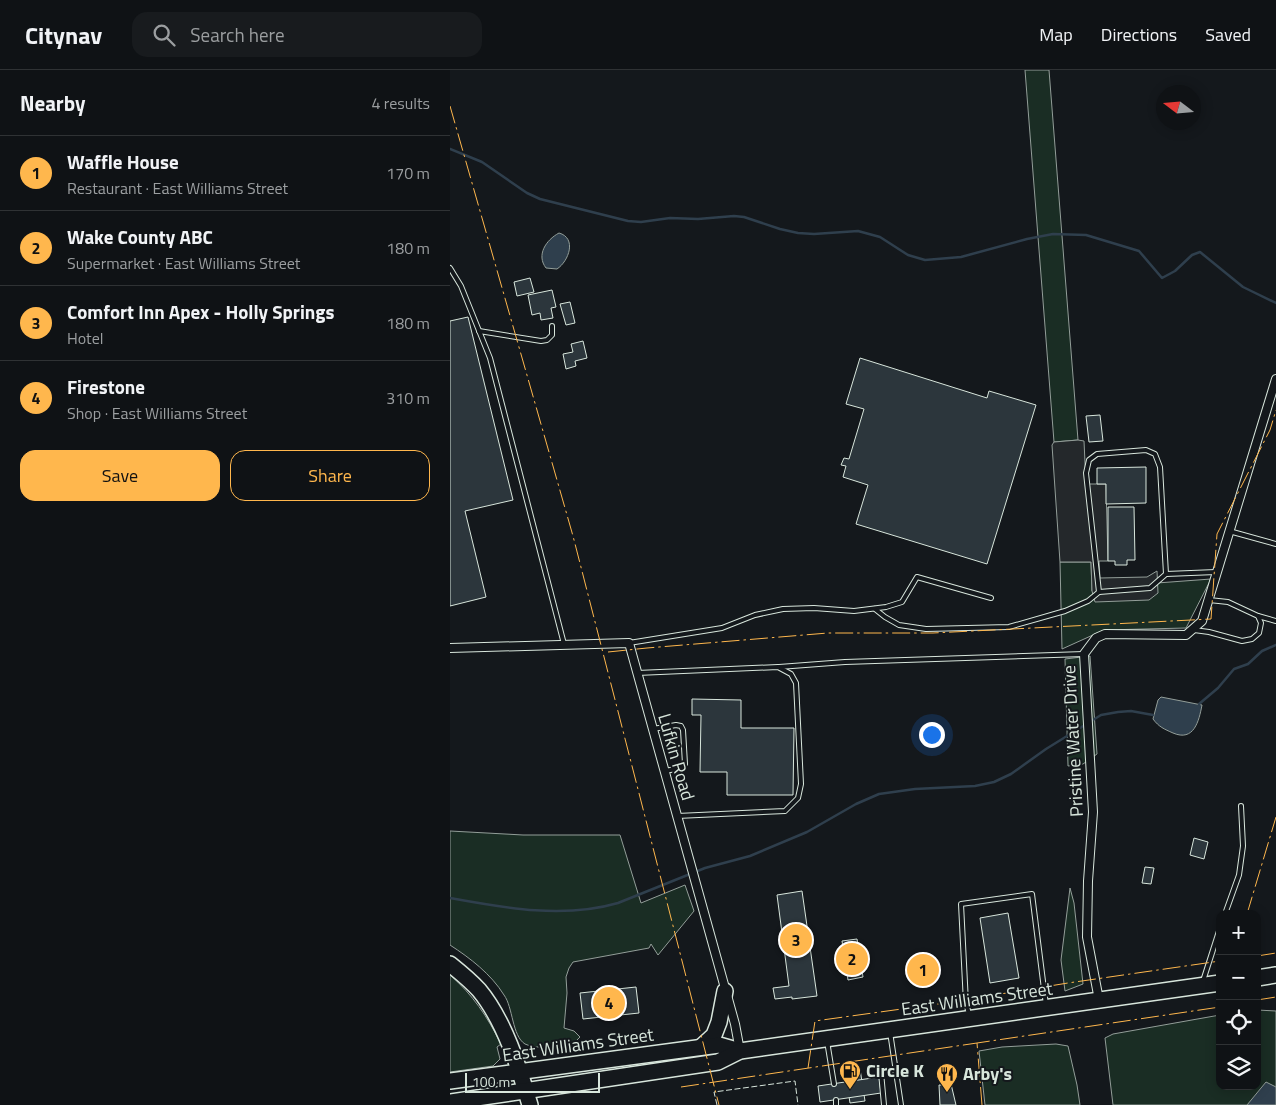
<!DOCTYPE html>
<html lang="en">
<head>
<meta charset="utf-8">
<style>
  body { margin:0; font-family:"Titillium Web",sans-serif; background:#181b1e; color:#f1f3f6 }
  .controls { position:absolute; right:15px; bottom:15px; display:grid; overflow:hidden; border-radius:10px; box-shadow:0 2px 12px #0003 }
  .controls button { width:45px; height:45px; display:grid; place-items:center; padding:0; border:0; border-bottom:1px solid #2f3234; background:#0f1215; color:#f1f3f6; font:25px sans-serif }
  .compass { position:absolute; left:706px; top:15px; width:45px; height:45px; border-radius:50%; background:#0f1215; box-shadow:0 2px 12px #0003; rotate:286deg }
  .scale { position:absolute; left:15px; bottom:12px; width:135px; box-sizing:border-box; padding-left:5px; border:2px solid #d8e6dc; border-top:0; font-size:14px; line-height:18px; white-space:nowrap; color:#d8e6dc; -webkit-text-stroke:4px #14181c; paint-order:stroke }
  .you { position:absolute; left:481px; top:664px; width:18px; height:18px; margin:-12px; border:4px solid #fff; border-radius:50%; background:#1a73e8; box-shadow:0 0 0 8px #1a73e833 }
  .badge { display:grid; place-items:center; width:32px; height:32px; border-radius:50%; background:#ffb74d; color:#111; font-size:16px; font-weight:700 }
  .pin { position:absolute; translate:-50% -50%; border:2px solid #fff; box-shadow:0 1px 5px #0006 }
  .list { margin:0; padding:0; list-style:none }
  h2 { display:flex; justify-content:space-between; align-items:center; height:65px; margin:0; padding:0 20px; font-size:21px }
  h2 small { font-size:16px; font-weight:400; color:#9b9ea0 }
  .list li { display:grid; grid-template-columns:32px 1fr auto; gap:15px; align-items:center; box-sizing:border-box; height:75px; padding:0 20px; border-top:1px solid #2f3234 }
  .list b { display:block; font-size:19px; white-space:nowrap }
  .list p { margin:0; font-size:16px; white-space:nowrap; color:#9b9ea0 }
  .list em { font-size:16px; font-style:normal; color:#9b9ea0 }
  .actions { display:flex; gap:10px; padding:15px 20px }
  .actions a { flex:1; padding:11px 0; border:1px solid #ffb74d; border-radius:15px; text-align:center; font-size:18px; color:#ffb74d }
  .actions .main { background:#ffb74d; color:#111 }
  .icon { flex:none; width:28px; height:28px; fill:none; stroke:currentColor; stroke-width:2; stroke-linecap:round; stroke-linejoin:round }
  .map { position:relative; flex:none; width:826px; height:1035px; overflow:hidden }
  header { display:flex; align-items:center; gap:30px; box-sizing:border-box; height:70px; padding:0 25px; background:#0f1215; border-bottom:1px solid #2f3234 }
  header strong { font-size:24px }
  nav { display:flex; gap:28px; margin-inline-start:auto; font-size:18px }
  .search { width:350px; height:45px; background:#181b1e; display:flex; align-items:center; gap:12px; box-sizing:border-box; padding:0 18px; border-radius:15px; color:#9b9ea0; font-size:19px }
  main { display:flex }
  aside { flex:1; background:#0f1215 }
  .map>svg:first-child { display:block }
  .green { fill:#1a2d24; stroke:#939e99 }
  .parking { fill:#24282b; stroke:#939e99 }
  .water { fill:#2f3f4d; stroke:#939e99 }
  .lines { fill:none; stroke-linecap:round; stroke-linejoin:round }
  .stream { stroke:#2f3f4d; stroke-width:2.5 }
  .building { fill:#2c363c; stroke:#d8e6dc }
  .lane-casing { stroke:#d8e6dc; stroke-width:6 }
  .street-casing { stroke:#d8e6dc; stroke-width:10 }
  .highway-casing { stroke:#d8e6dc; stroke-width:18 }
  .lane { stroke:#14181c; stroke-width:4 }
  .street { stroke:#14181c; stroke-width:8 }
  .highway { stroke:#14181c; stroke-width:15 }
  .fence { stroke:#d8e6dc; stroke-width:1; stroke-dasharray:6 2.5; stroke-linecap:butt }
  .power { stroke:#ffb74d; stroke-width:1; stroke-dasharray:18 4 2.5 4; stroke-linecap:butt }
  .labels { text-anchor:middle; stroke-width:4; stroke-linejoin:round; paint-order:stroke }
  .street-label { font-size:18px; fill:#d8e6dc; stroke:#14181c }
  .poi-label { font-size:18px; font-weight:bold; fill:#d8e6dc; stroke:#14181c; text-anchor:start }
</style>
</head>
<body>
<header>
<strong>Citynav</strong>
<div class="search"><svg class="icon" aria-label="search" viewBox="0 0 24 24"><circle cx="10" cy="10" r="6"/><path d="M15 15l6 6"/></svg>Search here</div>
<nav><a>Map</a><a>Directions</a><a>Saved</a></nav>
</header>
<main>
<aside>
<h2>Nearby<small>4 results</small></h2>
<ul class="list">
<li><span class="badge">1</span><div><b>Waffle House</b><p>Restaurant · East Williams Street</p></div><em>170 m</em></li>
<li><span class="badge">2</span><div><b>Wake County ABC</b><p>Supermarket · East Williams Street</p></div><em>180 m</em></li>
<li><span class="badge">3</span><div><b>Comfort Inn Apex - Holly Springs</b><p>Hotel</p></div><em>180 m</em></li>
<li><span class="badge">4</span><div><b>Firestone</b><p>Shop · East Williams Street</p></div><em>310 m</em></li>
</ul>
<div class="actions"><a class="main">Save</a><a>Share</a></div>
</aside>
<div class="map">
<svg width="826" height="1035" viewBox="0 0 826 1035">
  <rect width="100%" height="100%" fill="#14181c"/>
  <!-- green -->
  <g class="green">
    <polygon points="575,0 599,0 628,370 604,372"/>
    <polygon points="610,492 641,492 642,521 707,513 761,509 736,558 654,560 612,579"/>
    <polygon points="640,586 647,684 633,694 618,696 615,589"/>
    <path d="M0 761 73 765H170L191 833 235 815 244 841 208 885 201 874 199 878 123 892 119 898 116 907 117 923 114 958 124 961 130 967 124 973C110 974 88 981 75 974 62 966 63 937 54 925 41 904 20 888 0 875Z"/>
    <polygon points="620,818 624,833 633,914 615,921 611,890"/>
    <path d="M0 905C23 925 37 946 51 974L47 977 50 989 43 996 0 1002Z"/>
    <polygon points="807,940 826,941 826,1035 663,1035 655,968 663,964 770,945 770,1016 807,1016"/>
    <polygon points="606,974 618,976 627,1015 630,1035 535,1035 529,981 552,977"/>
  </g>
  <!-- parking -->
  <polygon class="parking" points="628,370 634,371 636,414 656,414 658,491 649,491 650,508 697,507 707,501 708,523 699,530 645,532 642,521 641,492 610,492 602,375 604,372"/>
  <!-- water -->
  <g class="water">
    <path d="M109 163C127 168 119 191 107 199L96 198C86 185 96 170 109 163Z"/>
    <path d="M711 627 752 635C749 651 744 672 723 663 714 659 709 657 703 649L708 630Z"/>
    <polygon points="816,1012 826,1017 826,1035 797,1035"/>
  </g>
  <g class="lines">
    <!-- stream -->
    <g class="stream">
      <polyline points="0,79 32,92 77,123 90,129 178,151 191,152 220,148 248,149 284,146 294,147 330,159 348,163 364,164 408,161 430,167 458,185 475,190 511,187 577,169 603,164 636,165 689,181 712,208 725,201 742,185 750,182 793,217 826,233"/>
      <polyline points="749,634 768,618 784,599 798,594 812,581 826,575"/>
      <path d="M0 828C55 838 113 849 168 833L255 798 300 786 357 762 406 734 429 724 465 719 525 716 544 712 561 704 596 679 651 645 668 642 681 641 703 645"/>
    </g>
  </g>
  <!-- building -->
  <g class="building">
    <polygon points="80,208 84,222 67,226 64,212"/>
    <polygon points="102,220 106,237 101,238 103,248 91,250 90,243 82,245 78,225"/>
    <polygon points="120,232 125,253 116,255 110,234"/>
    <polygon points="18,247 63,430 15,441 36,527 0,536 0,251"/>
    <polygon points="133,271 137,288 125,291 126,296 116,299 113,284 123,282 121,274"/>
    <polygon points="410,288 537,328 539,321 586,335 537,494 406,454 418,415 393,407 396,396 391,395 394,388 399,389 414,339 396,334"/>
    <polygon points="650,345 653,371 639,372 636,346"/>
    <polygon points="696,397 696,433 656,434 656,414 647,414 647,398"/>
    <polygon points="658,437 684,437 685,490 677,490 677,495 665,495 665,491 658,491"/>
    <polygon points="242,629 291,630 291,658 344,658 343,725 277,725 277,702 250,702 251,645 242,645"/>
    <polygon points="744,768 758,772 754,789 740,785"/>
    <polygon points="695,797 704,798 701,814 692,813"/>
    <polygon points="352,821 367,926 342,929 342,927 325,929 323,918 339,916 327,825"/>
    <polygon points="558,843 569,908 540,913 530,848"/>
    <polygon points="407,869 413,907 398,910 392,871"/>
    <polygon points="476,884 480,915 470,916 466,885"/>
    <polygon points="186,917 189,943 133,949 130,923"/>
    <polygon points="410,999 415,1031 400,1033 395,1001"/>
    <polygon points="429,1007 431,1023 370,1032 368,1016"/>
    <polygon points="497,1011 497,1014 501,1014 506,1035 490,1035 489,1015 493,1015 492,1012"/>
  </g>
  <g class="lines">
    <!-- lane casing -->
    <g class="lane-casing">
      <g id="lane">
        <polyline points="0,198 11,216 40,288 114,574"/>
        <polyline points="29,261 91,271 97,270 102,265 102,256"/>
        <polyline points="779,461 826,474"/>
        <polyline points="649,522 636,403 639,390 647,384 696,380 705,384 710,397 716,504"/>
        <polyline points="425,539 435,547 449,555 476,559 559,557 615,541 638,531 649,522 700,518 716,504 766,502"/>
        <polyline points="808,546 826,551"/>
        <polyline points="744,560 759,562 792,571 802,569 809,563 811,553 808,546 778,532 759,530"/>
        <polyline points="179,573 272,558 305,545 333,539 364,538 404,541 436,537 452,532 467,507 541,528"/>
        <polyline points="329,597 395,592 634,584"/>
        <polyline points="187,603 328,597 341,604 346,613 351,714 348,728 335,741 227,746"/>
        <polyline points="203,659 226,655 231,656 233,660 235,694 231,698 215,701"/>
        <polyline points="775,844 789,805 793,776 791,736"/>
        <polyline points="753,911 770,858"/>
        <polyline points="519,944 516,933 511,834 582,824 596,935"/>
        <polyline points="440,962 451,1035"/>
        <polyline points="377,971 384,1014"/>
        <polyline points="386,1030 386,1035"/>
        <polyline points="434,1035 431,1002 446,1000"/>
      </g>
    </g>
    <!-- street casing -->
    <g class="street-casing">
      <g id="street">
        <polyline points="0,578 179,573 285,954 290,981"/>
        <polyline points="649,930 637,867 638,811 643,742 634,584 646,568 655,564 736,565 752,551 826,309"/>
      </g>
    </g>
    <!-- highway casing -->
    <g class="highway-casing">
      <g id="highway">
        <path d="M0 894C10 902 20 910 29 920 54 950 69 997 80 1035"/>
        <polyline points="807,908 826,905"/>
        <polyline points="251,977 264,965 269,952 275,921"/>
        <polyline points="0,1011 269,975 290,981"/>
        <polyline points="0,1032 268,992 290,981 770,913"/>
      </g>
    </g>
    <!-- lane -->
    <use href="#lane" class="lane"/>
    <!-- street -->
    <use href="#street" class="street"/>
    <!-- highway -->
    <use href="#highway" class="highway"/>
    <!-- fence -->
    <polyline class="fence" points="267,1035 264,1022 345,1011 348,1035"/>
    <!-- power -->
    <g class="power">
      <polyline points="0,36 123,466 269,1035"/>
      <polyline points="158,582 197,578 378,563 483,563 761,549 767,464 820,360 826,340"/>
      <polyline points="797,844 826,747"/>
      <polyline points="807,886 826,883"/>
      <polyline points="807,930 826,927"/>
      <polyline points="358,998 365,951 495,933 618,913 770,891"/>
      <polyline points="231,1017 527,973"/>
      <polyline points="532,1035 527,973 770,937"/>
    </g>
  </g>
  <!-- icons -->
  <defs>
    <g id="fuel-pin" transform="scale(1.125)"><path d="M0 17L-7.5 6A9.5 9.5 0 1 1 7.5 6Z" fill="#ffb74d" stroke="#14181c"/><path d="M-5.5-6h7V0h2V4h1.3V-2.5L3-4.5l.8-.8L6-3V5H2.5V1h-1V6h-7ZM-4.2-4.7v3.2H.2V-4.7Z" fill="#111"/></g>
    <g id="restaurant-pin" transform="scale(1.125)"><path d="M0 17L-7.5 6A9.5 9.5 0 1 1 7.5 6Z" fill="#ffb74d" stroke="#14181c"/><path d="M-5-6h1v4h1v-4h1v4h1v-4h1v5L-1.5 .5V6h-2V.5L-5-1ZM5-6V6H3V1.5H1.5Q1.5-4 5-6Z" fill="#111"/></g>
  </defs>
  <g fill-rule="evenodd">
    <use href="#fuel-pin" x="400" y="1001"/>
    <use href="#restaurant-pin" x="497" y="1004"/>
  </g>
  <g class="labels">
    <!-- street labels -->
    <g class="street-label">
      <text transform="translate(623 671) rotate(-93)" y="6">Pristine Water Drive</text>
      <text transform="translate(226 687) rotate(74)" y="6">Lufkin Road</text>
      <text transform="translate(527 929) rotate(-8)" y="6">East Williams Street</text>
      <text transform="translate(128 975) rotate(-8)" y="6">East Williams Street</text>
    </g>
    <!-- poi labels -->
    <g class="poi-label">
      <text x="416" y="1007">Circle K</text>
      <text x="513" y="1010">Arby's</text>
    </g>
  </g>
</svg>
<div class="controls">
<button>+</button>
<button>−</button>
<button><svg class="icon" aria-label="locate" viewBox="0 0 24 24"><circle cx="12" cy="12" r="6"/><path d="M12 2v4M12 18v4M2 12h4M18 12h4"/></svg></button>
<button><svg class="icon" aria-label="layers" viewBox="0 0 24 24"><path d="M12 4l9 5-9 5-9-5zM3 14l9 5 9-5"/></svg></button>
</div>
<svg class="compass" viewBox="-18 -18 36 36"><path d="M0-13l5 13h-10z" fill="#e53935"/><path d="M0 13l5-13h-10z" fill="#9b9ea0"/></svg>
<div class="scale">100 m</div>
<div class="you"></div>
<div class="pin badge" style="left:473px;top:900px">1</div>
<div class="pin badge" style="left:402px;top:889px">2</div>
<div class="pin badge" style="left:346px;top:870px">3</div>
<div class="pin badge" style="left:159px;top:933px">4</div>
</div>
</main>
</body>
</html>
